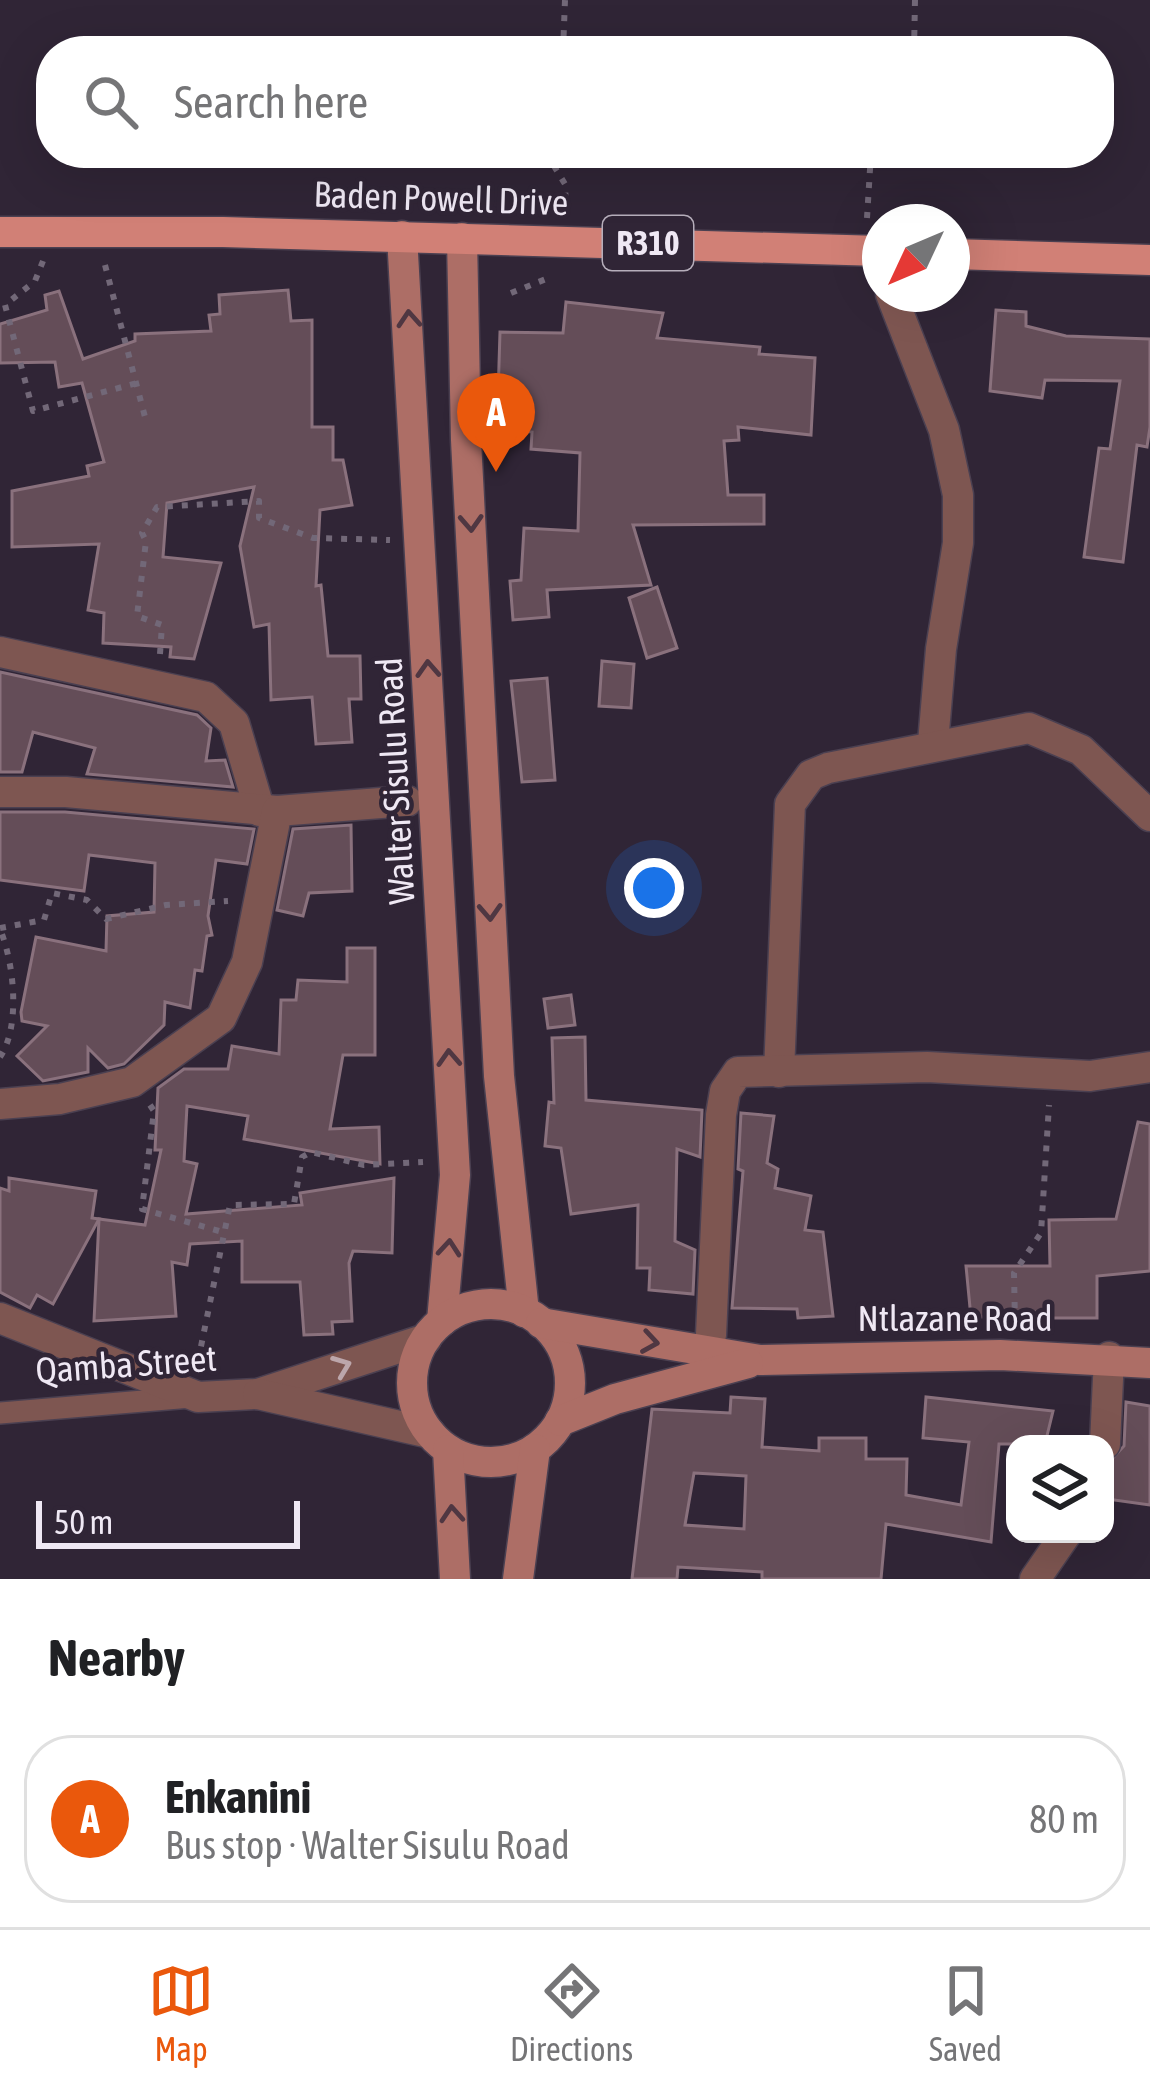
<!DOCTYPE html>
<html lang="en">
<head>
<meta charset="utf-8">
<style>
  body { margin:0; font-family:"Asap Condensed",sans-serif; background:#f6f6f6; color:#202124 }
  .controls { position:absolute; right:36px; bottom:36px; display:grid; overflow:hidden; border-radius:24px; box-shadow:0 12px 48px #0002 }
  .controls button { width:108px; height:108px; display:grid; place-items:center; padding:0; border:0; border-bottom:3px solid #e0e0e0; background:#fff; color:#202124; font:60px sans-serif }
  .compass { position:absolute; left:862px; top:204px; width:108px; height:108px; border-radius:50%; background:#fff; box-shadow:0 12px 48px #0002; rotate:226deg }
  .scale { position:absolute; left:36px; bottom:30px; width:264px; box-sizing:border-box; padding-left:12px; border:6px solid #efe8f4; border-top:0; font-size:33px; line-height:42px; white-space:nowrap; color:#efe8f4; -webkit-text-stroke:9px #302536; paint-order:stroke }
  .you { position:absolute; left:654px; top:888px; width:42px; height:42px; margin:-30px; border:9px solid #fff; border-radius:50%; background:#1a73e8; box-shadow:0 0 0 18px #1a73e833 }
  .badge { display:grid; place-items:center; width:78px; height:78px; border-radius:50%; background:#ea580c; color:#fff; font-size:39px; font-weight:700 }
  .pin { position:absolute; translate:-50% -99px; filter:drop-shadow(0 3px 6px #0008) }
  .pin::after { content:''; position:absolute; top:63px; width:42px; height:36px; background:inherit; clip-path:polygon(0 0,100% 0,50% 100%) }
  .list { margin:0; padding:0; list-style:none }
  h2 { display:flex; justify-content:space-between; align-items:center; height:156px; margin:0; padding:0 48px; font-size:51px }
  h2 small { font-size:39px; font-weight:400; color:#757577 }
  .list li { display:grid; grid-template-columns:78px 1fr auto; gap:36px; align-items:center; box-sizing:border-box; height:168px; margin:0 24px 24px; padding:0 24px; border:3px solid #e0e0e0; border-radius:48px }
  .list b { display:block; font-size:45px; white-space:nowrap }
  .list p { margin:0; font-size:39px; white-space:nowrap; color:#757577 }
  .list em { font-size:39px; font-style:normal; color:#757577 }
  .icon { flex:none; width:66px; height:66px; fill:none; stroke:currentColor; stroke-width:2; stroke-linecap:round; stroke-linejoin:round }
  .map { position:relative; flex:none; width:1150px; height:1579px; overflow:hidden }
  .search { position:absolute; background:#fff; box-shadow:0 12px 48px #0002; left:36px; right:36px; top:36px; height:132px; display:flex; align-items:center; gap:30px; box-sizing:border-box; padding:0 42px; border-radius:48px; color:#757577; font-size:45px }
  .sheet { height:348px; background:#fff }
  nav { display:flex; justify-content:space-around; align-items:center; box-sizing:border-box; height:168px; border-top:3px solid #e0e0e0; background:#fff; font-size:33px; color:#757577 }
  nav a { display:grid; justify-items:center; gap:6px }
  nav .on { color:#ea580c }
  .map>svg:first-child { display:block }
  .building { fill:#644d58; stroke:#8a717d; stroke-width:3; fill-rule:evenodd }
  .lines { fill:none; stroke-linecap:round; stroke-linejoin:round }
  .lane-casing { stroke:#4b4051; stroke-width:24 }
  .street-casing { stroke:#4b4051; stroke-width:33 }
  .secondary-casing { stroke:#4b4051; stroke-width:33 }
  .primary-casing { stroke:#4b4051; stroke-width:33 }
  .path { stroke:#726878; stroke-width:6; stroke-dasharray:6 9; stroke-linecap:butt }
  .lane { stroke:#7e5651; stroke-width:21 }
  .street { stroke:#7e5651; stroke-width:30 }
  .secondary { stroke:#ad6e66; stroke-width:30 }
  .primary { stroke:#d18076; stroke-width:30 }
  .oneway { stroke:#4f3742 }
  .oneway2 { stroke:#bca6ab }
  .labels { text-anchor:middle; stroke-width:9; stroke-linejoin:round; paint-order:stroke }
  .shield { fill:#302536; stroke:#b6aebb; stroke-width:3 }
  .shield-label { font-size:33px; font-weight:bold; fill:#efe8f4 }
  .street-label { font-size:36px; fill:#efe8f4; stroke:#302536 }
</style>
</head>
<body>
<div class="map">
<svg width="1150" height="1579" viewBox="0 0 1150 1579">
  <rect width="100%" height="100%" fill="#302536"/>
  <!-- building -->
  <g class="building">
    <polygon points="288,290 291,321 312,320 312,427 333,427 333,460 343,460 352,505 320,510 316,586 321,585 328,656 360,656 361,699 349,699 352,742 316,744 312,697 271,700 269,624 254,627 240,546 254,487 167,503 163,557 221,563 194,659 170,657 171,647 103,643 104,613 88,610 99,544 12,547 12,491 89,476 87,466 104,462 82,383 59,387 55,362 0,363 0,324 47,310 45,295 59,291 83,359 135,341 135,334 211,331 209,315 220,314 219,295"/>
    <polygon points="566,302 663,313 657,338 760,347 759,354 815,358 811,435 738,427 739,440 724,441 728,495 764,495 764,524 633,525 651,585 547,590 549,617 513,620 510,581 521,580 524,528 578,531 580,453 531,449 532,432 497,429 500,332 563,333"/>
    <polygon points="996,310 1026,312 1026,326 1066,336 1150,339 1150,427 1147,447 1137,445 1123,562 1084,557 1099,448 1110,449 1120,381 1045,380 1042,398 990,391"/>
    <polygon points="657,587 677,648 647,658 629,598"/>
    <polygon points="602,661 634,664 631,708 599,706"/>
    <polygon points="0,672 197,715 211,728 206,761 225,760 233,787 87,774 95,748 33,732 22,772 0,772"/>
    <polygon points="547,678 555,780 522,782 511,681"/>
    <polygon points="0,812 65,812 254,829 247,864 216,860 208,916 212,935 207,936 202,971 195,970 190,1008 165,1002 164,1025 124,1064 108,1068 88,1048 88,1072 43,1081 17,1056 47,1026 22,1021 21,1012 36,937 106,951 107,916 154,912 155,863 89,855 84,891 0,880"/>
    <polygon points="351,825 352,891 309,893 303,916 277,910 293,829"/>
    <polygon points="347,948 375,948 375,1055 343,1055 330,1129 379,1127 380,1164 244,1139 248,1116 187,1106 184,1161 197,1164 186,1214 302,1205 300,1193 394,1178 392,1253 353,1251 349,1263 352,1321 332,1322 333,1334 304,1335 300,1282 242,1282 242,1241 190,1244 187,1265 172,1262 176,1316 94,1321 99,1219 145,1225 161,1150 155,1150 158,1088 184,1069 228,1069 232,1046 279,1054 281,1000 296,1000 298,980 347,982"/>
    <polygon points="571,995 575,1025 548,1028 544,999"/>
    <polygon points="585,1037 586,1100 702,1110 700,1157 677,1149 675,1241 695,1250 693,1294 649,1290 650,1268 637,1268 638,1205 571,1214 561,1148 545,1146 549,1102 554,1103 552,1038"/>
    <polygon points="741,1113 774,1116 767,1163 778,1169 775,1188 811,1196 805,1230 823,1232 833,1316 798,1318 797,1309 732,1308 743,1171 738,1169"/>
    <polygon points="1138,1122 1150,1124 1150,1271 1097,1276 1097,1318 1034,1318 1034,1312 971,1318 966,1266 1050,1266 1049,1220 1116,1219"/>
    <polygon points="9,1178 96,1191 92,1218 99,1219 53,1304 37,1295 30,1308 0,1292 0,1188 9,1191"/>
    <path d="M731 1397 765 1399 762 1447 819 1451V1438H866V1459H907L906 1495 961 1505 969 1442 923 1438 926 1397 1053 1411 1045 1444H999L991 1542 886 1524 881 1579H762V1572L678 1567 677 1579H632L652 1409 730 1413ZM694 1473 746 1476 744 1529 685 1525Z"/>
    <polygon points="1126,1402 1150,1406 1150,1505 1107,1499 1109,1462 1124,1446"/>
  </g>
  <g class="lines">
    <!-- lane casing -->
    <g class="lane-casing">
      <polyline id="lane" points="0,1413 191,1397"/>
    </g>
    <!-- street casing -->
    <g class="street-casing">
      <g id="street">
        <polyline points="891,294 944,430 958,495 958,543 941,649 933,743"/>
        <polyline points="0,652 206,697 234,723 260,811"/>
        <polyline points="0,792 66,792 277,811"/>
        <polyline points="779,1072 790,804 811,775 828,768 1029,728 1081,750 1150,816"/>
        <polyline points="0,1104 60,1099 132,1082 221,1018 247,962 277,811 407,801"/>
        <polyline points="0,1318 198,1397 258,1394 426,1339"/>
        <polyline points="711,1335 721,1115 725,1091 738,1072 927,1067 1090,1076 1150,1067"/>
        <polyline points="258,1394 430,1433"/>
        <polyline points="1105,1444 1109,1357"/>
        <polyline points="1035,1579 1066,1534"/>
      </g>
    </g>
    <!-- secondary casing -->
    <g class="secondary-casing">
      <g id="secondary">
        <polyline points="402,236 455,1175 442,1321"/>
        <polyline points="462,238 466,440 499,1076 524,1312"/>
        <circle cx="491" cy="1383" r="79"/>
        <polyline points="541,1323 760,1360 1000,1355 1150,1363"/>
        <polyline points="560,1421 615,1399 748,1363"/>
        <polyline points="448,1450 455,1579"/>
        <polyline points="518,1579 535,1449"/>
      </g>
    </g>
    <!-- primary casing -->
    <g class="primary-casing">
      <g id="primary">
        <polyline points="0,232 223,232 880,251"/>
        <polyline points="952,254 1150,260"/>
      </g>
    </g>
    <!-- path -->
    <g class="path">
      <polyline points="563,51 565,0"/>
      <polyline points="914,51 915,0"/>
      <polyline points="546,153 565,184 566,210"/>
      <polyline points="867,218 871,153"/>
      <polyline points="43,261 35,281 5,305 33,411 137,383"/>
      <polyline points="105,265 145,417"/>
      <polyline points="511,293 551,277"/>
      <polyline points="160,654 162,625 137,616 146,541 142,533 157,507 259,501 259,518 313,538 390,540"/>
      <polyline points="0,928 44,920 52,893 87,900 106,919 166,905 228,901"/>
      <path d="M0 1057C21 1026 14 963 0 929"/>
      <polyline points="150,1105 154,1111 142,1209 226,1233"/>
      <polyline points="1015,1323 1014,1273 1041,1233 1049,1105"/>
      <polyline points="198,1361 230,1205 294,1204 302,1157 311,1152 364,1165 423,1162"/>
    </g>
    <!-- lane -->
    <use href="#lane" class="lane"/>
    <!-- street -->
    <use href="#street" class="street"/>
    <!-- secondary -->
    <use href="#secondary" class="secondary"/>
    <!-- primary -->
    <use href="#primary" class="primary"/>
  </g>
  <!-- one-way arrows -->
  <defs><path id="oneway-chevron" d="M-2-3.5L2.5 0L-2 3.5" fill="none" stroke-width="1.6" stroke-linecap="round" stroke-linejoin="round" transform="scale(3)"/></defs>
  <g class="oneway">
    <use href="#oneway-chevron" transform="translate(409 319) rotate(-94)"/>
    <use href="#oneway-chevron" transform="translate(471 523) rotate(87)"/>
    <use href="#oneway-chevron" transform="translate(428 669) rotate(-93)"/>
    <use href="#oneway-chevron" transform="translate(490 912) rotate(87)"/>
    <use href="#oneway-chevron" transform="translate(449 1058) rotate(-93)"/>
    <use href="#oneway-chevron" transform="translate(449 1248) rotate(-85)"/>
    <use href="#oneway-chevron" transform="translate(650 1342) rotate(9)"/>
    <use href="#oneway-chevron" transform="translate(452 1514) rotate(-94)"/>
  </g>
  <use class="oneway2" href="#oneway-chevron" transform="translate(342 1366) rotate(-21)"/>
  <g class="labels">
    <!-- shield labels -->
    <rect class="shield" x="603" y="216" width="90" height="54" rx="9"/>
    <g class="shield-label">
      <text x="648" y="255">R310</text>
    </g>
    <!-- street labels -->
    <g class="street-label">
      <text transform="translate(441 198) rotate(2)" y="13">Baden Powell Drive</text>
      <text transform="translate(395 781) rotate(-93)" y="13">Walter Sisulu Road</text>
      <text x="955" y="1331">Ntlazane Road</text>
      <text transform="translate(126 1364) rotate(-4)" y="13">Qamba Street</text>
    </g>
  </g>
</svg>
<div class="controls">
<button><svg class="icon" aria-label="layers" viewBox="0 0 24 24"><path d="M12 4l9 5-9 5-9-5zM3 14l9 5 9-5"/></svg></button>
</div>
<svg class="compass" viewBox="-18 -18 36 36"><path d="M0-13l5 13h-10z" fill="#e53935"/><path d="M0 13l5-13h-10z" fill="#757577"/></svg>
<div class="scale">50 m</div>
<div class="you"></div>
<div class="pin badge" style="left:496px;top:472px">A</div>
<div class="search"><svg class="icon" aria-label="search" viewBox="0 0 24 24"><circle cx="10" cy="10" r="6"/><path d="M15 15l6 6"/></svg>Search here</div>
</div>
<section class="sheet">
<h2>Nearby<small></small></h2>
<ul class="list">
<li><span class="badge">A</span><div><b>Enkanini</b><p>Bus stop · Walter Sisulu Road</p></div><em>80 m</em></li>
</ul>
</section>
<nav>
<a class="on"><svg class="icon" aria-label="map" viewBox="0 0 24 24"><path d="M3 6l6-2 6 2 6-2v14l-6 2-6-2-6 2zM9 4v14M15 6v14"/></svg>Map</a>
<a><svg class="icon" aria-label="directions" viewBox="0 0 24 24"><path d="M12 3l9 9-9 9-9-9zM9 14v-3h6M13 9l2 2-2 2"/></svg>Directions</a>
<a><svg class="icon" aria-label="saved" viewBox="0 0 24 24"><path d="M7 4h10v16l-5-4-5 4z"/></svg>Saved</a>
</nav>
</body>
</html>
